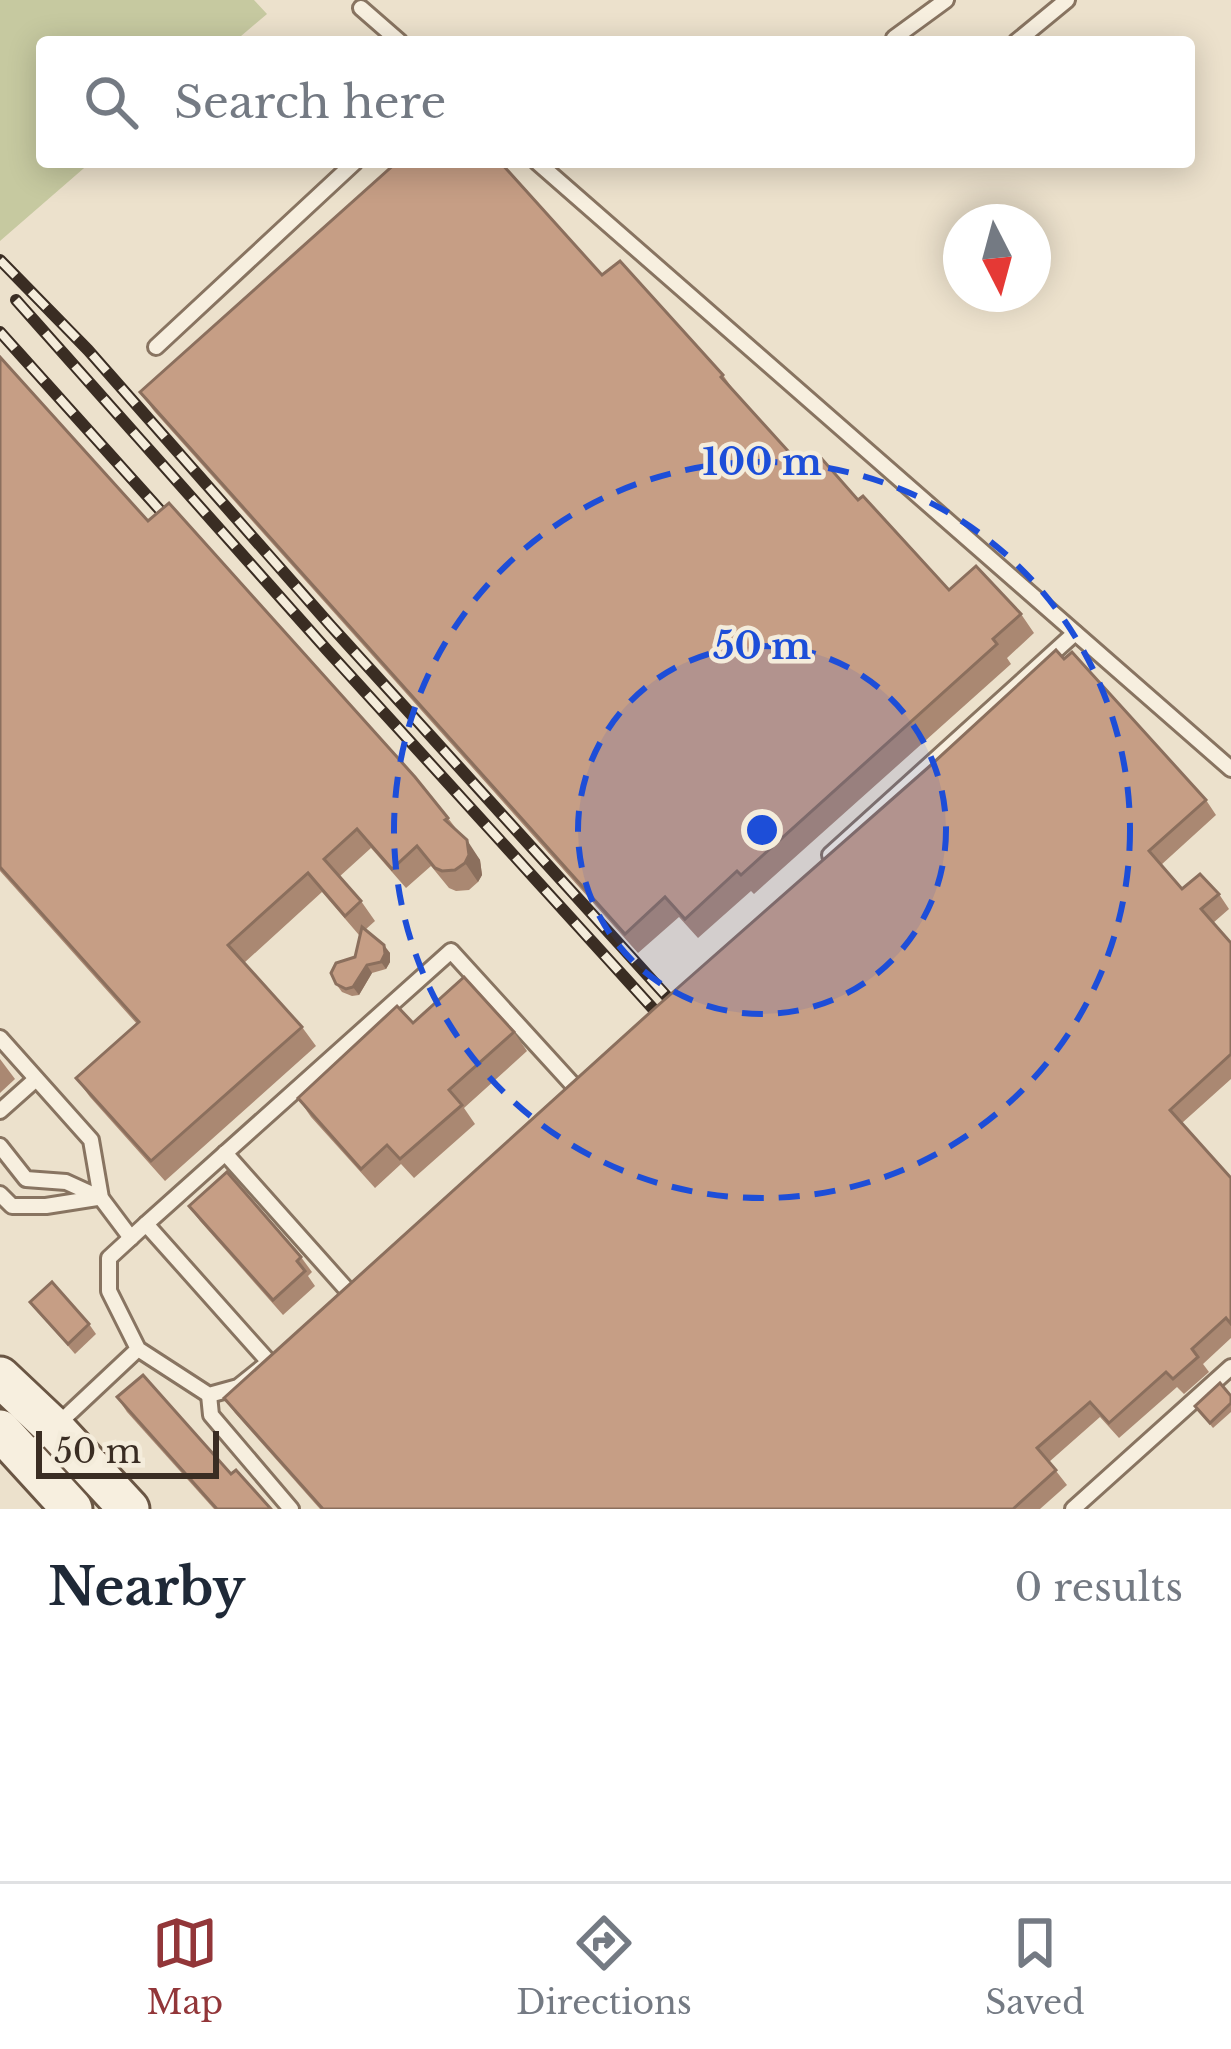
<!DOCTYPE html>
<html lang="en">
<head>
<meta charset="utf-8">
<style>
  body { margin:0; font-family:"Libre Baskerville",serif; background:#f6f6f7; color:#1f2937 }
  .compass { position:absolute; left:943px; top:204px; width:108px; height:108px; border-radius:50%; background:#fff; box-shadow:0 6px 30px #0003; rotate:174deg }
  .scale { position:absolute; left:36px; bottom:30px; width:183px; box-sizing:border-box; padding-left:12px; border:6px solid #3a2d23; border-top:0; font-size:33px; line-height:42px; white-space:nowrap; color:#3a2d23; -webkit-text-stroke:9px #f4ecdb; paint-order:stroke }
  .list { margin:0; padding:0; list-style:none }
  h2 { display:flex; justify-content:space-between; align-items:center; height:156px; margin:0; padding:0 48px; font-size:51px }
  h2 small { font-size:39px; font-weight:400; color:#747a83 }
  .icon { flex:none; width:66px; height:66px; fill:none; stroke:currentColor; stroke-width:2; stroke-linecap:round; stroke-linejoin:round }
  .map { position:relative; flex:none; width:1231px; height:1509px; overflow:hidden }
  .search { position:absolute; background:#fff; box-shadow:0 6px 30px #0003; left:36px; right:36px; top:36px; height:132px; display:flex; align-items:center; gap:30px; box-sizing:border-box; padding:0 42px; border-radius:12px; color:#747a83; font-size:45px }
  .sheet { height:372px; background:#fff }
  nav { display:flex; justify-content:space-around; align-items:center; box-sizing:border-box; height:168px; border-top:3px solid #e0e1e3; background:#fff; font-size:33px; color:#747a83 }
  nav a { display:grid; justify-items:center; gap:6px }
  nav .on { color:#923639 }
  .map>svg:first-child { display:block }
  .green { fill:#c6c9a0 }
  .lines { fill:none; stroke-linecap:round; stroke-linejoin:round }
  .service-casing { stroke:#887461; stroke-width:20 }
  .secondary-casing { stroke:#6a5644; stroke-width:45 }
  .service { stroke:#f7efdf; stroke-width:14 }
  .secondary { stroke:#f7efdf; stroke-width:39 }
  .rail-casing { stroke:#3a2d23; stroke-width:12 }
  .rail { stroke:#f4ecdb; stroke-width:8; stroke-dasharray:22; stroke-linecap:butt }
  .wall { fill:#aa8872 }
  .shaded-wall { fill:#8b6f5d }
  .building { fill:#c69e85; stroke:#8b6f5d; stroke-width:3 }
  .ring { fill:none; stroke:#1d4ed8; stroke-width:6; stroke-dasharray:21 15 }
  .centre { fill:#1d4ed8; stroke:#f4ecdb; stroke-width:6 }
  .ring-label { font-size:36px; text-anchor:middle; font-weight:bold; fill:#1d4ed8; stroke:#f4ecdb; stroke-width:9; stroke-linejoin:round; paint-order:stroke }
</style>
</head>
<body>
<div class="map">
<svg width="1231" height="1509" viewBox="0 0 1231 1509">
  <rect width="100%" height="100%" fill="#ece1cc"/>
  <!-- green -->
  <polygon class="green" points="0,0 254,0 267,14 234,42 42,42 42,162 91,162 0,241"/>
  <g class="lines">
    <!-- service casing -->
    <g class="service-casing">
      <g id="service">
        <polyline points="361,8 400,42"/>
        <polyline points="897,42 894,38 946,0"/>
        <polyline points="1016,42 1067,0"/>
        <polyline points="537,162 1231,769"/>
        <polyline points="156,347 355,162"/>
        <polyline points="830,855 1075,633"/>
        <polyline points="0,1038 91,1140 101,1198 131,1238"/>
        <polyline points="0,1111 36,1079"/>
        <polyline points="0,1146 26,1179 66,1182 101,1198"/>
        <polyline points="225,1153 348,1291"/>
        <polyline points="0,1194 12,1206 46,1206 97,1198"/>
        <polyline points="146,1224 451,951 574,1086"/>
        <polyline points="209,1395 211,1415 291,1509"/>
        <polyline points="25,1455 138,1349 209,1395 238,1387 269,1362 146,1224 109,1258 109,1291 138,1349"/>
        <polyline points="1073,1509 1231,1367"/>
      </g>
    </g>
    <!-- secondary casing -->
    <g class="secondary-casing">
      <g id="secondary">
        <polyline points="0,1377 54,1428 129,1509"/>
        <polyline points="0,1430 72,1509"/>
      </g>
    </g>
    <!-- service -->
    <use href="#service" class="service"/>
    <!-- secondary -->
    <use href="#secondary" class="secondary"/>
    <!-- rail casing -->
    <g class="rail-casing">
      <g id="rail">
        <polyline points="0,260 88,350 331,626 680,1011"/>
        <polyline points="16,300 327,650 666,1023"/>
        <polyline points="0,332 176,528"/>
      </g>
    </g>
    <!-- rail -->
    <use href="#rail" class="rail"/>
  </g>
  <!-- wall -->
  <g class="wall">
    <polygon points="602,275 723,375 737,395 807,472 858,500 949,590 1021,614 1034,633 1007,658 1011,664 754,894 751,891 698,938 679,917 638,953 154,411 140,392"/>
    <polygon points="0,357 148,521 448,818 480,860 482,875 478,882 469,890 456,891 449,888 431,866 406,888 371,848 339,877 361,901 375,921 365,930 390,953 390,962 386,969 372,973 359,995 352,996 342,992 336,984 355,957 360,934 359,935 322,892 244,963 302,1027 316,1046 165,1181 90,1097 76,1078 137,1024 0,871"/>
    <polygon points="1206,800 1216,815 1161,865 1182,889 1219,894 1229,909 1213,923 1231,943 1231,1079 1182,1123 1231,1178 1231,1338 1203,1364 1209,1372 1184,1394 1177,1387 1119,1438 1100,1417 1049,1462 1067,1485 1040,1509 320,1509 235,1413 224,1398"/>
    <polygon points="413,1023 514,1032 527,1051 464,1108 475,1124 414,1178 401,1164 375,1188 311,1117 298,1098"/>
    <polygon points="0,1059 15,1079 0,1093"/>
    <polygon points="189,1206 301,1257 312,1272 308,1276 315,1286 283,1315 200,1221"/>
    <polygon points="30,1302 89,1324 96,1334 75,1354"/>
    <polygon points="1231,1396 1231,1412 1213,1428 1195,1406"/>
    <polygon points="117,1397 231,1474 271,1509 214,1509 127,1412"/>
  </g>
  <!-- shaded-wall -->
  <g class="shaded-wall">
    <polygon points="467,840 480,860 482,875 478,882 465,863"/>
    <polygon points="384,945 390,953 390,962 386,969 381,962"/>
    <polygon points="367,965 372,973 359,995 353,987"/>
  </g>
  <!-- building -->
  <g class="building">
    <polygon points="397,162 500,162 602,275 620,261 723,375 721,377 807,472 822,459 858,500 863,496 949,590 976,566 1021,614 993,639 997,644 741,875 737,871 685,919 665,897 625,934 140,392"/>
    <polygon points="0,357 148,521 169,503 415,777 448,818 445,820 467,840 469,855 465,863 455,870 442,871 435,868 417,846 392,869 357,829 324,859 361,901 345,916 308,873 228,945 302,1027 151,1161 76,1078 139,1022 0,867"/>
    <polygon points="1056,650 1064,659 1072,652 1206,800 1149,851 1182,889 1200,874 1219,894 1201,909 1231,943 1231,1054 1170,1110 1231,1178 1231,1324 1226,1318 1192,1349 1198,1357 1173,1379 1166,1372 1109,1423 1090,1402 1037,1448 1056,1470 1013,1509 323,1509 224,1398 655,1008 931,765"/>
    <polygon points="362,927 384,945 385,954 381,962 367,965 353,987 346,989 336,984 331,973 336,963 355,957"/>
    <polygon points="464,977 514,1032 449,1090 462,1105 400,1159 387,1145 361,1169 298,1098 397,1006 413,1023"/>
    <polygon points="227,1172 301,1257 297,1261 305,1271 273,1300 189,1206"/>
    <polygon points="52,1282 89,1324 68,1344 30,1302"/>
    <polygon points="143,1375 231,1474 236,1470 271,1509 217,1509 117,1397"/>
    <polygon points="1220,1383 1231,1396 1231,1403 1210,1423 1195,1406"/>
  </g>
  <!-- distance rings -->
  <circle cx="762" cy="830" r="184" fill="#1d4ed8" fill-opacity=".12"/>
  <g class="ring">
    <circle cx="762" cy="830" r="184"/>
    <circle cx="762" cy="830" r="368"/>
  </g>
  <circle cx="762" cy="830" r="18" class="centre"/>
  <g class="ring-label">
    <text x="762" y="475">100 m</text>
    <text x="762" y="659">50 m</text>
  </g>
</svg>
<svg class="compass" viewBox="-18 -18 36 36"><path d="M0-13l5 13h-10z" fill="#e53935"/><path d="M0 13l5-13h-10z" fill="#747a83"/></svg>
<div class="scale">50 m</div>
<div class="search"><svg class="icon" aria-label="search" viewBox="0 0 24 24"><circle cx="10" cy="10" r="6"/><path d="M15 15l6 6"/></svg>Search here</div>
</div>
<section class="sheet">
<h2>Nearby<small>0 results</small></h2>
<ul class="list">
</ul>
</section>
<nav>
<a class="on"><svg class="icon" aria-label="map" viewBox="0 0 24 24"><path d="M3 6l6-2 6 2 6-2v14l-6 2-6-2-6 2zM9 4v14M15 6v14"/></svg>Map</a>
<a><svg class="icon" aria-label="directions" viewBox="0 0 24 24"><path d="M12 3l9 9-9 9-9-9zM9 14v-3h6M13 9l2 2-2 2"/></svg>Directions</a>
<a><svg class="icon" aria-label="saved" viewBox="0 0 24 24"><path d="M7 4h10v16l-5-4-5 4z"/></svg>Saved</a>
</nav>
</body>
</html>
